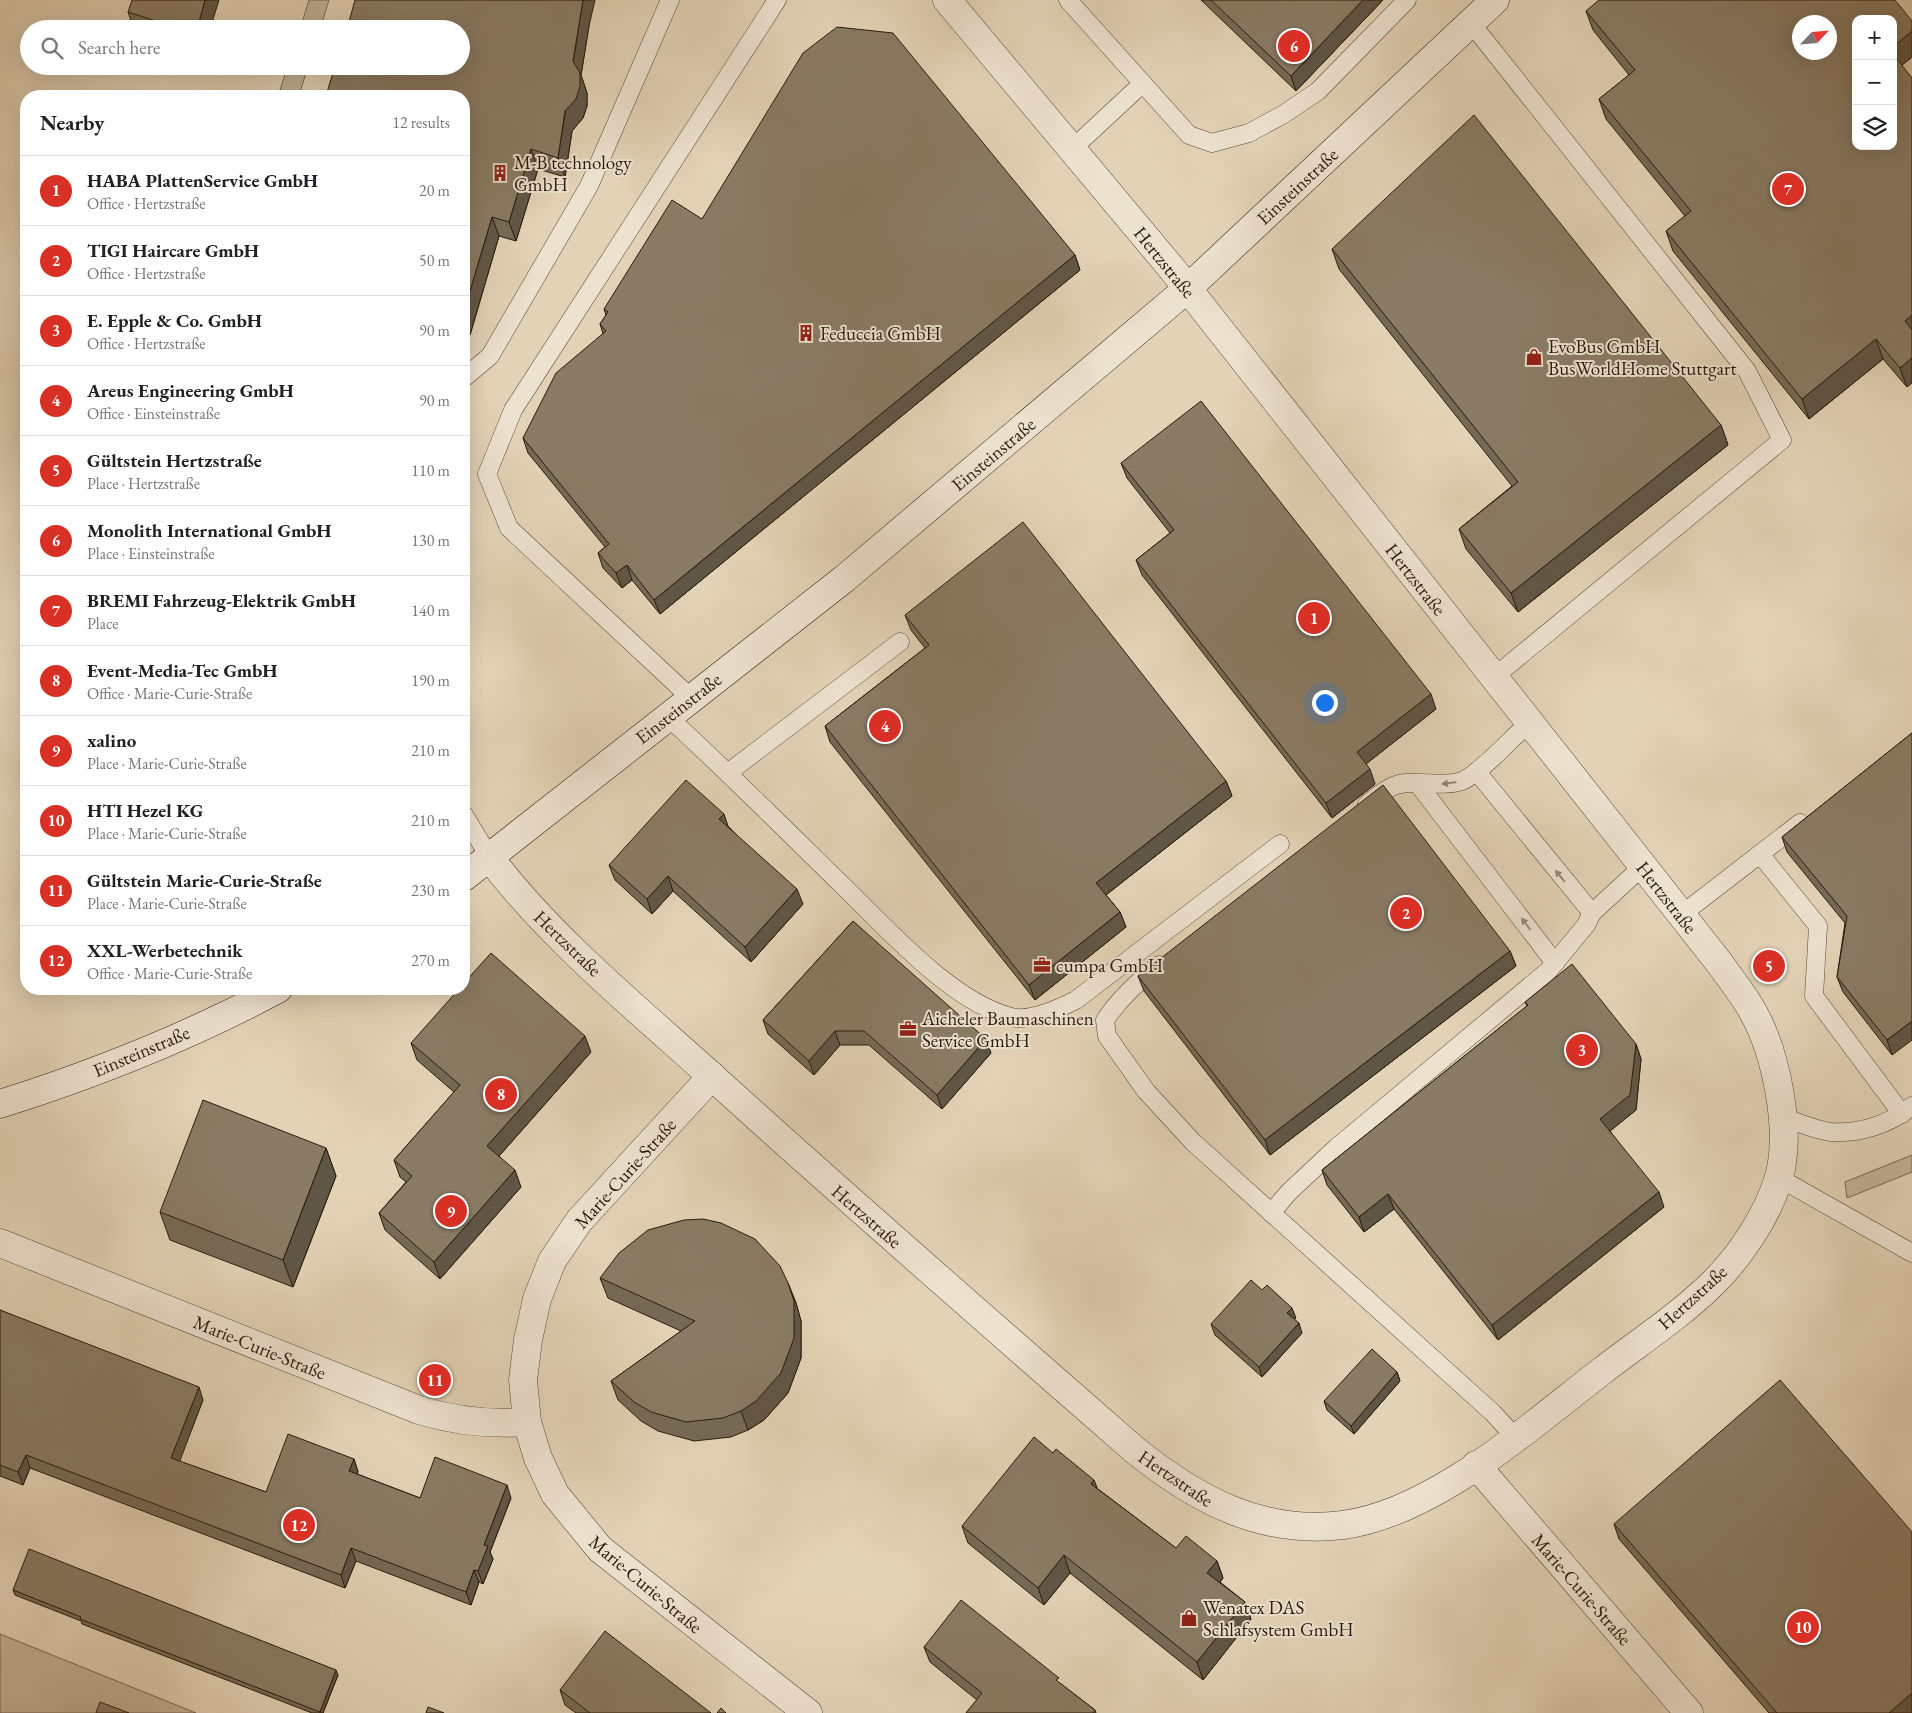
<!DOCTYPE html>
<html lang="en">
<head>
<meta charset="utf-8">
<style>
  body { margin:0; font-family:"EB Garamond",serif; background:#f2f2f2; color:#202124 }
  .controls { position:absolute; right:15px; top:15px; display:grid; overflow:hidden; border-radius:10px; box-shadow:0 5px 20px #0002 }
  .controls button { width:45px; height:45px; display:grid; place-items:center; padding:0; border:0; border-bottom:1px solid #e0e0e0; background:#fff; color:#202124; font:25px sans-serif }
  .compass { position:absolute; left:1792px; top:15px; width:45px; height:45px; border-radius:50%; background:#fff; box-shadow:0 5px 20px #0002; rotate:64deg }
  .you { position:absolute; left:1324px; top:702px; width:18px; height:18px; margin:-12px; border:4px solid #fff; border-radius:50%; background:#1a73e8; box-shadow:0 0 0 8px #1a73e833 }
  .badge { display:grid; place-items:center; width:32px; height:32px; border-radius:50%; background:#d93025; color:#fff; font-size:16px; font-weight:700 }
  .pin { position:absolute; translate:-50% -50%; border:2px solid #fff; box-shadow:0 1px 5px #0006 }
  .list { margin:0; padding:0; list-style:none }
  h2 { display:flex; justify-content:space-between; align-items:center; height:65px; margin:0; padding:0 20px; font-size:21px }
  h2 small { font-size:16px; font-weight:400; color:#757577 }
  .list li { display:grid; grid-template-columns:32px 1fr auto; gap:15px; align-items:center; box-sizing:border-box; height:70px; padding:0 20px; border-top:1px solid #e0e0e0 }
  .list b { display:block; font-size:19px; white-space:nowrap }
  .list p { margin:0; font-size:16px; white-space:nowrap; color:#757577 }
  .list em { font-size:16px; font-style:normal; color:#757577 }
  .icon { flex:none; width:28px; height:28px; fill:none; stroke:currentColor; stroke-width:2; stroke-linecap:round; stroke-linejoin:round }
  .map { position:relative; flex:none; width:1912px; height:1713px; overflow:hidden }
  .search { position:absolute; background:#fff; box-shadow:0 5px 20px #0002; left:20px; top:20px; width:450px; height:55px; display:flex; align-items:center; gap:12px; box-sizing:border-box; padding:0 18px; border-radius:28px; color:#757577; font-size:19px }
  .panel { position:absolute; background:#fff; box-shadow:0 5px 20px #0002; left:20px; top:90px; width:450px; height:905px; border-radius:20px }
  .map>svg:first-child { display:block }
  .green { fill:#c3b499; stroke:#766852 }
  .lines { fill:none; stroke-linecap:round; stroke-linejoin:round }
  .lane-casing { stroke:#574936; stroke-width:19 }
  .street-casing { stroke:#574936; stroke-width:29 }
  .secondary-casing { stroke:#281b0b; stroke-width:29 }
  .lane { stroke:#ede2d0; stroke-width:18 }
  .street { stroke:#ede2d0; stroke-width:28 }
  .secondary { stroke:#ede2d0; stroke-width:28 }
  .wall { fill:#766a56; stroke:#281b0b }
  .shaded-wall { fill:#605646; stroke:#281b0b }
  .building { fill:#897b64; stroke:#281b0b; fill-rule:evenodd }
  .oneway { fill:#948877 }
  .labels { text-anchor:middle; stroke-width:4; stroke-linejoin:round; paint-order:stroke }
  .poi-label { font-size:19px; fill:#281b0b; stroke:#ede2d0; text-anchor:start }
  .street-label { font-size:19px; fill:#281b0b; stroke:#ede2d0 }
</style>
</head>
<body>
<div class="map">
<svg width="1912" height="1713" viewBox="0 0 1912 1713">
  <rect width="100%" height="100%" fill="#e3d3b6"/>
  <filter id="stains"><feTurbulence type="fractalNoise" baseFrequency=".004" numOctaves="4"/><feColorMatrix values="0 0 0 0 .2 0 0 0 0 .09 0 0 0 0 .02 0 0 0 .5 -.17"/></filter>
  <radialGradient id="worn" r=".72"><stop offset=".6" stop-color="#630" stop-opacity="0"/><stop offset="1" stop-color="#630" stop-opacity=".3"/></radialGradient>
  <!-- green -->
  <g class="green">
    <polygon points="309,0 329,0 320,29 300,29"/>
    <polygon points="288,66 308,66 299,96 278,96"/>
    <polygon points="1912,1155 1912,1172 1847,1198 1845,1182"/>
    <polygon points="0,1634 196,1713 0,1713"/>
  </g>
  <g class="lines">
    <!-- lane casing -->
    <g class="lane-casing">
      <g id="lane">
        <polyline points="1068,0 1189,135 1212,143 1249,133 1284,114 1318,91 1407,0"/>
        <polyline points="1471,23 1747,371 1782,440 1494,677"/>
        <polyline points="1072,149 1142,84"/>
        <polyline points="464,378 490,356 589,186 670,0"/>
        <polyline points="691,698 509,528 487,474 513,410 777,0"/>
        <path d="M667 716C727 771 784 828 842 885 887 928 950 1001 1011 1017 1029 1022 1060 1008 1076 1000L1280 844"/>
        <polyline points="729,772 900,642"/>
        <polyline points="1477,772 1592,913"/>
        <polyline points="1418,784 1555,963"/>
        <path d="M1367 804C1376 797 1385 789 1396 785 1414 779 1441 788 1462 781 1478 775 1514 736 1529 723"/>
        <polyline points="464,815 490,858"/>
        <polyline points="1760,854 1818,926 1814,996 1902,1114"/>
        <polyline points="1681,915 1800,823"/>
        <path d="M1159 965C1137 982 1120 998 1105 1020L1107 1036 1146 1091 1193 1142 1493 1413 1515 1437"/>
        <path d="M1782 1117C1798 1122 1814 1130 1831 1132 1860 1134 1890 1124 1912 1106"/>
        <polyline points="1779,1178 1912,1253"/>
        <polyline points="1271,1213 1289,1192 1336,1148 1548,971 1586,925 1592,913 1643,866"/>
      </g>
    </g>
    <!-- street casing -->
    <g class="street-casing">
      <g id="street">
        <path d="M490 858C551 939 641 1012 716 1080 855 1206 995 1328 1136 1451 1197 1500 1262 1535 1343 1525 1434 1513 1530 1426 1602 1371 1638 1343 1678 1317 1711 1285 1740 1257 1768 1215 1779 1177 1792 1130 1776 1053 1753 1012 1744 995 1731 980 1721 965L1173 270 947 0"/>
        <polyline points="712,1076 579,1221 552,1261 537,1299 528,1340 523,1380 527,1422 538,1458 555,1494 600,1549 808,1713"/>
        <path d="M0 1243 419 1410C455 1421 488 1425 527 1422"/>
        <polyline points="1476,1465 1689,1713"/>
      </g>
    </g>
    <!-- secondary casing -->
    <g class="secondary-casing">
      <g id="secondary">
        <polyline points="464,877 844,579 1187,289 1495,0"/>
        <path d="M0 1104C95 1074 190 1036 278 989"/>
      </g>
    </g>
    <!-- lane -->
    <use href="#lane" class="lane"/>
    <!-- street -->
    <use href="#street" class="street"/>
    <!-- secondary -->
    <use href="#secondary" class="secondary"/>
  </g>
  <!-- wall -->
  <g class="wall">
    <polygon points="1201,0 1383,0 1296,91"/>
    <polygon points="1586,11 1912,21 1912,57 1902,65 1907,387 1883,359 1809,419 1673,251 1666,231 1685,216 1606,119 1599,99 1629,75 1593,30"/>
    <polygon points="128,12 210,29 134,29"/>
    <polygon points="589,26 581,75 587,93 587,106 583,118 572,131 565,177 538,169 516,241 499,236 470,335 464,339 464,96"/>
    <polygon points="702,219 1075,255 1080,270 660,614 632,580 622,588 603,568 598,553 605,547 528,453 523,438 603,334 600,324 606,315 604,309"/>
    <polygon points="1332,249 1721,425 1728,445 1518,612 1466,549 1459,529 1512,486 1339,269"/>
    <polygon points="1121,463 1436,709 1366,764 1375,784 1332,818 1142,575 1136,560 1170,533 1127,478"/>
    <polygon points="905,615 1226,781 1232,796 1106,895 1120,912 1126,927 1035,1000 830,742 825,726 925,648 911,630"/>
    <polygon points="1912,733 1892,1055 1843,992 1837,977 1845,923 1787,852 1782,837"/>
    <polygon points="729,827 803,904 751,962 673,891 652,914 615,880 609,865"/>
    <polygon points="853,921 991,1053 942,1109 869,1045 840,1045 814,1075 768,1034 763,1020"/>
    <polygon points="1510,951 1516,966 1270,1155 1144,991 1138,976"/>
    <polygon points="1525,1002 1636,1044 1641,1059 1636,1110 1610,1131 1664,1207 1498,1340 1394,1209 1364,1232 1327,1185 1322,1170 1527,1006"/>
    <polygon points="411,1043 591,1052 499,1156 521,1187 440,1279 385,1230 379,1213 406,1182 400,1177 394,1160 454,1092 417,1060"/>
    <polygon points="326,1148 336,1176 293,1287 170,1240 160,1212"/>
    <polygon points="600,1278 788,1283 796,1303 801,1321 801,1358 788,1393 764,1420 748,1430 731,1437 694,1441 658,1431 641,1421 618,1400 611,1381 681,1331 608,1298"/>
    <polygon points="1262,1290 1296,1318 1294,1320 1302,1333 1262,1377 1215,1335 1211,1324"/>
    <polygon points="0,1310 203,1400 179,1461 266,1492 354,1459 358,1472 357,1474 420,1498 511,1498 490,1552 493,1559 483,1584 479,1582 471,1605 356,1561 345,1588 30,1468 23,1485 0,1476"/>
    <polygon points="1397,1372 1400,1381 1354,1434 1327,1410 1324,1401"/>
    <polygon points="1053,1453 1098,1489 1176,1548 1217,1561 1223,1578 1220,1582 1245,1602 1251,1619 1203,1680 1070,1573 1044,1605 968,1543 962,1526"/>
    <polygon points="1614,1524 1912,1532 1912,1713 1769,1713 1619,1539"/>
    <polygon points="13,1590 338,1675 323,1713 312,1713 82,1624 81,1621 15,1595"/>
    <polygon points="924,1647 1061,1684 1095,1710 1096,1713 966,1713 977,1700 930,1662"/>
    <polygon points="560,1690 711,1713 576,1713 565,1705"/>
  </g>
  <!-- shaded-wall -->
  <g class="shaded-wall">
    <polygon points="205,0 219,0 210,29 197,29"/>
    <polygon points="583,0 595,0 589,26 581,75 587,93 587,106 583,118 572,131 565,177 558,158"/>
    <polygon points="1363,0 1383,0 1296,91 1291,76"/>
    <polygon points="1912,31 1912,57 1897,69 1893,60 1893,47"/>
    <polygon points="531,149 538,169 516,241 509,222"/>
    <polygon points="492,217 499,236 470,335 464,339 464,311"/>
    <polygon points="1075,255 1080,270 660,614 654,600"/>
    <polygon points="1912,315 1912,340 1905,321"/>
    <polygon points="1876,339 1883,359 1809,419 1802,399"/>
    <polygon points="1912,358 1912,383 1907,387 1900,368"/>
    <polygon points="1721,425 1728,445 1518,612 1511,593"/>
    <polygon points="627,565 632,580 622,588 616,573"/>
    <polygon points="1431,694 1436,709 1362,767 1357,752"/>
    <polygon points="1370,769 1375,784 1332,818 1326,803"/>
    <polygon points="1226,781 1232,796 1102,898 1096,883"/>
    <polygon points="724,814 729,829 719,819"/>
    <polygon points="668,876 673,891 652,914 647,899"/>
    <polygon points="797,889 803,904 751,962 745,947"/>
    <polygon points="1120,912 1126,927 1035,1000 1029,985"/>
    <polygon points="1510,951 1516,966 1270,1155 1265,1140"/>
    <polygon points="1912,1021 1912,1040 1892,1055 1887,1040"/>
    <polygon points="835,1031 840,1045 814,1075 809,1061"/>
    <polygon points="585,1036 591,1052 493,1163 487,1146"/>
    <polygon points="986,1039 991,1053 942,1109 937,1095"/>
    <polygon points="1636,1044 1641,1059 1636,1110 1606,1134 1600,1119"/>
    <polygon points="326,1148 336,1176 293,1287 283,1260"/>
    <polygon points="515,1170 521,1187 440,1279 434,1262"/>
    <polygon points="1659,1192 1664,1207 1498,1340 1492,1325"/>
    <polygon points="1388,1194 1394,1209 1364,1232 1359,1217"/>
    <polygon points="788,1283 796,1303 801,1321 801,1358 788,1393 764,1420 748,1430 741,1411"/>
    <polygon points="1292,1308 1296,1318 1291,1323 1287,1313"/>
    <polygon points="1299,1323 1302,1333 1262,1377 1259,1367"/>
    <polygon points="1397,1372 1400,1381 1354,1434 1351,1426"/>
    <polygon points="199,1387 203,1400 176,1471 171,1458"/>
    <polygon points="26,1455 30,1468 23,1485 18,1472"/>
    <polygon points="354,1459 358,1472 354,1483 349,1471"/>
    <polygon points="1094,1480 1101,1497 1091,1484"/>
    <polygon points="507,1485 511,1498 490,1552 493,1559 483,1584 478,1571 484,1545"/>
    <polygon points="351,1548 356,1561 345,1588 341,1575"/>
    <polygon points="1064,1555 1070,1573 1044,1605 1038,1588"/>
    <polygon points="1217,1561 1223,1578 1213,1590 1207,1573"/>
    <polygon points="474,1570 479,1582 471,1605 466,1592"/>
    <polygon points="1245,1602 1251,1619 1203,1680 1197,1662"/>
    <polygon points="336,1670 338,1675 323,1713 320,1713 320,1712"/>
    <polygon points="1912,1693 1912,1713 1889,1713"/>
  </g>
  <!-- building -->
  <g class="building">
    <polygon points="132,0 205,0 197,29 181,29 128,12"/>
    <polygon points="355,0 583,0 573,61 580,73 580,86 576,99 565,111 558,158 531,149 509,222 492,217 464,311 464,96 326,96 335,66 461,66 461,29 347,29"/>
    <polygon points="1211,0 1363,0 1291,76"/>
    <path d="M1599 0H1895L1912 21V31L1893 47V19H1856V146H1893V54L1912 78V315L1905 321 1912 330V358L1900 368 1876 339 1802 399 1666 231 1691 211 1599 99 1635 70 1586 11ZM1800 22H1830V52H1800Z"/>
    <polygon points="837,27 893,33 1075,255 654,600 627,565 616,573 598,553 609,544 523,438 556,373 606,331 600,324 608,312 604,309 672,200 702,219 803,53"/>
    <polygon points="1474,115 1721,425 1511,593 1459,529 1518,482 1332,249"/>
    <polygon points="1201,401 1431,694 1357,752 1370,769 1326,803 1136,560 1174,530 1121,463"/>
    <polygon points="1023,522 1226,781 1096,883 1120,912 1029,985 825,726 929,645 905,615"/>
    <polygon points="1912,733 1912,1021 1887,1040 1837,977 1847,916 1782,837"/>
    <polygon points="686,780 724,814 719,819 797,889 745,947 668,876 647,899 609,865"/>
    <polygon points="1383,785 1510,951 1265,1140 1138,976"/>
    <polygon points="853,921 986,1039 937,1095 864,1031 835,1031 809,1061 763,1020"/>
    <polygon points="491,953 585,1036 487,1146 515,1170 434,1262 379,1213 412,1176 394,1160 460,1085 411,1043 459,989 464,989 464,983"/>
    <polygon points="1572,964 1636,1044 1630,1095 1600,1119 1659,1192 1492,1325 1388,1194 1359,1217 1322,1170 1528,1005 1525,1002"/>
    <polygon points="203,1100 326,1148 283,1260 160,1212"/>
    <polygon points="703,1219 721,1223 755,1239 780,1266 788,1283 794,1301 794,1338 781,1373 756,1401 741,1411 723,1418 686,1422 651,1412 634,1402 611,1381 695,1321 600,1278 619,1253 648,1230 684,1220"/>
    <polygon points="1251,1280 1262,1290 1267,1285 1292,1308 1287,1313 1299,1323 1259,1367 1211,1324"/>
    <polygon points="0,1310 199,1387 171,1458 266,1492 288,1434 354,1459 349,1471 420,1498 435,1457 507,1485 484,1545 488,1546 478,1571 474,1570 466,1592 351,1548 341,1575 26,1455 18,1472 0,1465"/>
    <polygon points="1372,1349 1397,1372 1351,1426 1324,1401"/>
    <polygon points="1780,1380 1912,1532 1912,1693 1889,1713 1777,1713 1614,1524"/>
    <polygon points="1034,1437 1053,1453 1056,1449 1094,1480 1091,1484 1176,1548 1186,1536 1217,1561 1207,1573 1245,1602 1197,1662 1064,1555 1038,1588 962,1526"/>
    <polygon points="29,1549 336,1670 320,1712 80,1619 81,1617 13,1590"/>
    <polygon points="961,1600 1059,1678 1056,1680 1095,1710 1093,1713 966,1713 982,1693 924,1647"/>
    <polygon points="605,1631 711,1713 590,1713 560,1690"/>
    <polygon points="100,1702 129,1713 96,1713"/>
    <polygon points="428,1707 444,1713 426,1713"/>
    <polygon points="721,1708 726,1713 717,1713"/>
  </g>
  <!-- one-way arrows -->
  <defs><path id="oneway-solid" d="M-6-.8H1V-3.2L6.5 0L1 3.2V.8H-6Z" transform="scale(1.25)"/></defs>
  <g class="oneway">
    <use href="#oneway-solid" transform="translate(1449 783) rotate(172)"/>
    <use href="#oneway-solid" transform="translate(1560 876) rotate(-129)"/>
    <use href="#oneway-solid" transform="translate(1526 924) rotate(-127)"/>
  </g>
  <!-- icons -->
  <defs>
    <g id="building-bare" transform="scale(1.35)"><path d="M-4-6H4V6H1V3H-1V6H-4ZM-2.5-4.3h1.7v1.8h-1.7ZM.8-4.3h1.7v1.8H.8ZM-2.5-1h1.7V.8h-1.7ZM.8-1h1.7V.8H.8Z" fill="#8f2418" stroke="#ede2d0" stroke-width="2.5" paint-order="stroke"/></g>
    <g id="shop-bare" transform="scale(1.35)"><path d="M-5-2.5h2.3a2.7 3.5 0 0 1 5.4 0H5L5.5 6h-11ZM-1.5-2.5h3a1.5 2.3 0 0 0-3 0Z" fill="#8f2418" stroke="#ede2d0" stroke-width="2.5" paint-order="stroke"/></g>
    <g id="office-bare" transform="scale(1.35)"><path d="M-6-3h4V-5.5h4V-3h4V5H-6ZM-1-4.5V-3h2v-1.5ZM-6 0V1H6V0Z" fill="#8f2418" stroke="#ede2d0" stroke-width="2.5" paint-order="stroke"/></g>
  </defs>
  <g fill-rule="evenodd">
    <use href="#building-bare" x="500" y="173"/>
    <use href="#building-bare" x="806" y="333"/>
    <use href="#shop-bare" x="1534" y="357"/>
    <use href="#office-bare" x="1042" y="965"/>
    <use href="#office-bare" x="908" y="1029"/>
    <use href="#shop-bare" x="1189" y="1618"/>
  </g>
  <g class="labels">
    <!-- poi labels -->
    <g class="poi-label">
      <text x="514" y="169">M-B technology<tspan x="514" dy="22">GmbH</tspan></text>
      <text x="820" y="340">Feduccia GmbH</text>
      <text x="1548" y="353">EvoBus GmbH<tspan x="1548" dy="22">BusWorldHome Stuttgart</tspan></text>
      <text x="1056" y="972">cumpa GmbH</text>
      <text x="922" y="1025">Aicheler Baumaschinen<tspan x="922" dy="22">Service GmbH</tspan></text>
      <text x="1203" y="1614">Wenatex DAS<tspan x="1203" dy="22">Schlafsystem GmbH</tspan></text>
    </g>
    <!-- street labels -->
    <g class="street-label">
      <text transform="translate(1297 186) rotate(-43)" y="7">Einsteinstraße</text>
      <text transform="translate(1165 262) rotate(51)" y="7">Hertzstraße</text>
      <text transform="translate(993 454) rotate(-40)" y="7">Einsteinstraße</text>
      <text transform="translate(1416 579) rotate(52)" y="7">Hertzstraße</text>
      <text transform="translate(678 708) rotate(-38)" y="7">Einsteinstraße</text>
      <text transform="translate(1667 897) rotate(52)" y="7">Hertzstraße</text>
      <text transform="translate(568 943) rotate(44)" y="7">Hertzstraße</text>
      <text transform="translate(141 1051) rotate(-23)" y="7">Einsteinstraße</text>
      <text transform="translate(625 1173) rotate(-48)" y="7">Marie-Curie-Straße</text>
      <text transform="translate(867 1216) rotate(41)" y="7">Hertzstraße</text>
      <text transform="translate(1692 1297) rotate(-42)" y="7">Hertzstraße</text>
      <text transform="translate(260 1347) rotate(22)" y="7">Marie-Curie-Straße</text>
      <text transform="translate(1176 1478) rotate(34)" y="7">Hertzstraße</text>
      <text transform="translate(646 1584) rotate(40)" y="7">Marie-Curie-Straße</text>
      <text transform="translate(1582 1589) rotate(49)" y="7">Marie-Curie-Straße</text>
    </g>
  </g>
  <rect width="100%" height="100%" filter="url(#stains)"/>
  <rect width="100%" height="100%" fill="url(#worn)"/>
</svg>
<div class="controls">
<button>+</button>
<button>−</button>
<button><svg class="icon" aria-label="layers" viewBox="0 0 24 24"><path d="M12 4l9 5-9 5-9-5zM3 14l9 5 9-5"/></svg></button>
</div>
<svg class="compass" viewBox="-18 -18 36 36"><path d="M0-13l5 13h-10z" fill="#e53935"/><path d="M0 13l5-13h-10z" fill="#757577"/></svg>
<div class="you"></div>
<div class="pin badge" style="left:1314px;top:618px">1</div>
<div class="pin badge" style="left:1406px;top:913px">2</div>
<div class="pin badge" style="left:1582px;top:1050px">3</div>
<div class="pin badge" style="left:885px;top:726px">4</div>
<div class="pin badge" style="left:1769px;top:966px">5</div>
<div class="pin badge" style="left:1294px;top:46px">6</div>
<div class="pin badge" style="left:1788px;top:189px">7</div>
<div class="pin badge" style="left:501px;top:1094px">8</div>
<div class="pin badge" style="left:451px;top:1211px">9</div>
<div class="pin badge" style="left:1803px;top:1627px">10</div>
<div class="pin badge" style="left:435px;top:1380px">11</div>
<div class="pin badge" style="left:299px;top:1525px">12</div>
<div class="search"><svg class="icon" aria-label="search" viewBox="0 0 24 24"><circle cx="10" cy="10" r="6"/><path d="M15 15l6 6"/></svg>Search here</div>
<section class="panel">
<h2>Nearby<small>12 results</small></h2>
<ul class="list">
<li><span class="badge">1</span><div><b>HABA PlattenService GmbH</b><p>Office · Hertzstraße</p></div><em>20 m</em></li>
<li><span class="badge">2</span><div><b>TIGI Haircare GmbH</b><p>Office · Hertzstraße</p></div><em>50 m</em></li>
<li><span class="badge">3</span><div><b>E. Epple &amp; Co. GmbH</b><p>Office · Hertzstraße</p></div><em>90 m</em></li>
<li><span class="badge">4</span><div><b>Areus Engineering GmbH</b><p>Office · Einsteinstraße</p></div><em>90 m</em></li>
<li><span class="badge">5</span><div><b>Gültstein Hertzstraße</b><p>Place · Hertzstraße</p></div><em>110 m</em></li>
<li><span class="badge">6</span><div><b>Monolith International GmbH</b><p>Place · Einsteinstraße</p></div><em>130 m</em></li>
<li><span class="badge">7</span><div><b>BREMI Fahrzeug-Elektrik GmbH</b><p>Place</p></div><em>140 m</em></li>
<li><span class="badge">8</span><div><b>Event-Media-Tec GmbH</b><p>Office · Marie-Curie-Straße</p></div><em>190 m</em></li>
<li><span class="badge">9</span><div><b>xalino</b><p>Place · Marie-Curie-Straße</p></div><em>210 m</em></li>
<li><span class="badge">10</span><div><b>HTI Hezel KG</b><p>Place · Marie-Curie-Straße</p></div><em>210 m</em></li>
<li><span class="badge">11</span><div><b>Gültstein Marie-Curie-Straße</b><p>Place · Marie-Curie-Straße</p></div><em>230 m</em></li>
<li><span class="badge">12</span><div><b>XXL-Werbetechnik</b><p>Office · Marie-Curie-Straße</p></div><em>270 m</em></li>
</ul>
</section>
</div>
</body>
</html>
